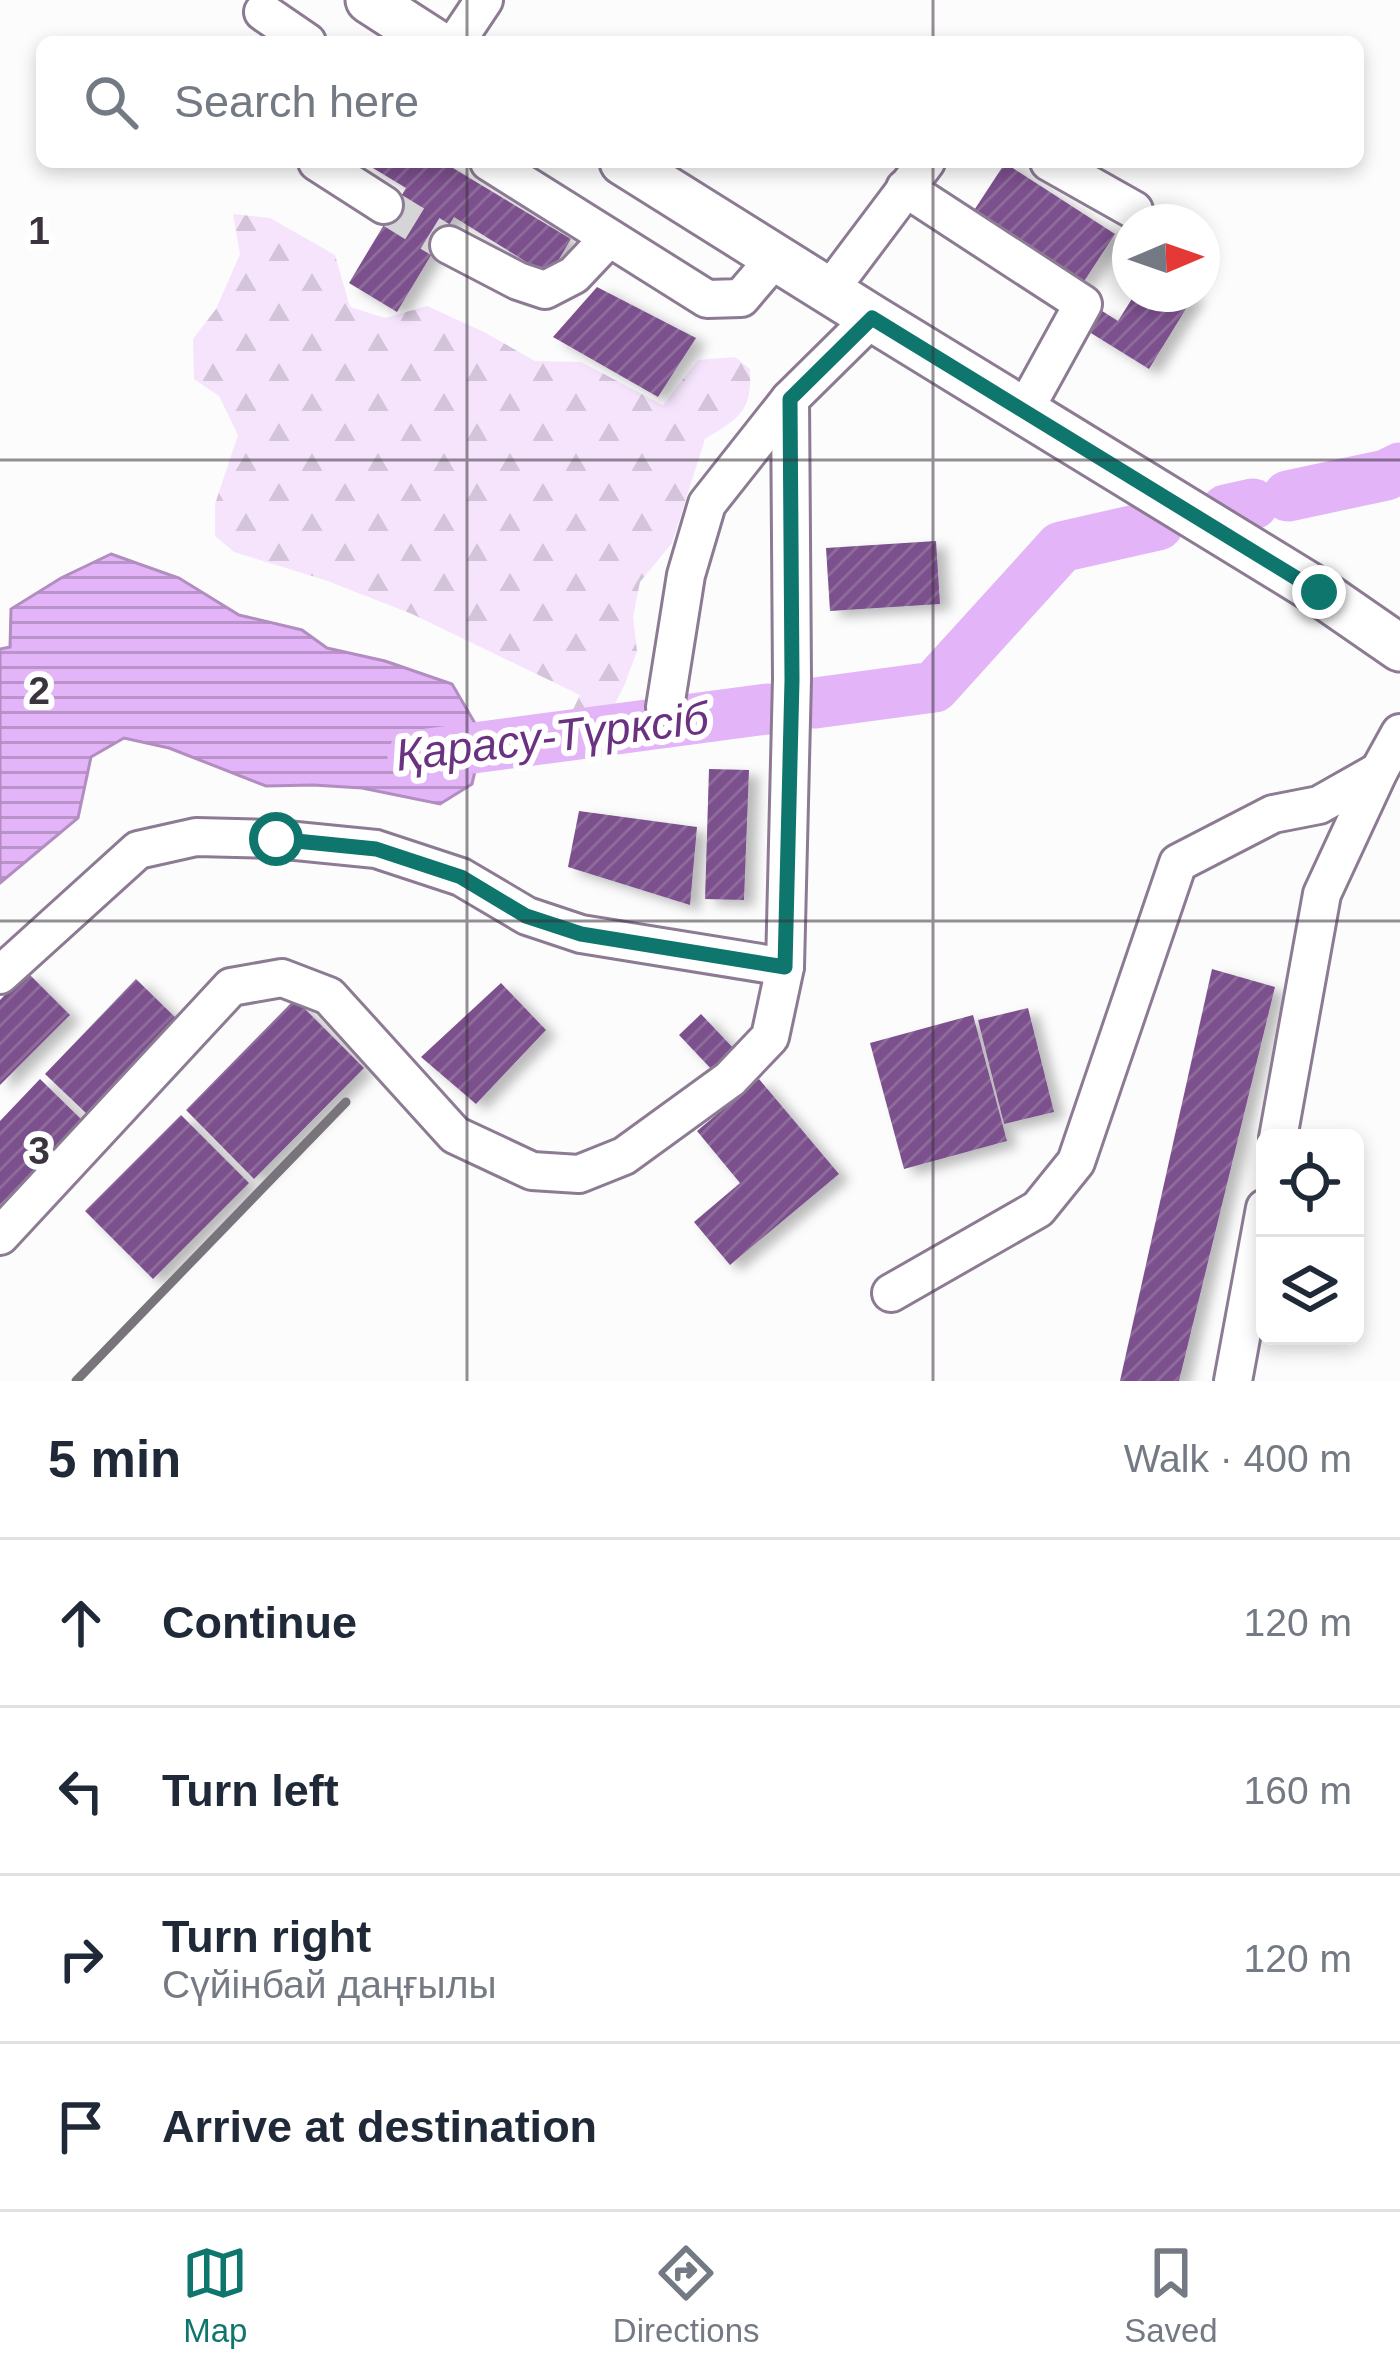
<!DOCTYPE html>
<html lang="en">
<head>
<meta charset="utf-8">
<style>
  body { margin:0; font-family:Arial,sans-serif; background:#f6f6f7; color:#1f2937 }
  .controls { position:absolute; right:36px; bottom:36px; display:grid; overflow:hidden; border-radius:18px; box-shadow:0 6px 18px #0003 }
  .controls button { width:108px; height:108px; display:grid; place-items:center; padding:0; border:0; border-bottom:3px solid #e0e1e3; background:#fff; color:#1f2937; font:60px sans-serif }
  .compass { position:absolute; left:1112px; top:204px; width:108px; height:108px; border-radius:50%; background:#fff; box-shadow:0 6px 18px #0003; rotate:88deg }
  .stop { position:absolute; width:36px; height:36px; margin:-27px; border:9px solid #0f766e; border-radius:50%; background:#fff }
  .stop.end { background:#0f766e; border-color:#fff; box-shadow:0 3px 12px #0008 }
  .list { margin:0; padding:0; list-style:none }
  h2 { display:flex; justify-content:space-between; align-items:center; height:156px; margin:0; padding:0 48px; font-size:51px }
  h2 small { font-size:39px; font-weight:400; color:#747a83 }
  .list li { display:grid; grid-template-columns:78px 1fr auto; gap:36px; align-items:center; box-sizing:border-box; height:168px; padding:0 48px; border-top:3px solid #e0e1e3 }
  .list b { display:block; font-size:45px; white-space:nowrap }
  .list p { margin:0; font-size:39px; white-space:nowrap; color:#747a83 }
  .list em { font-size:39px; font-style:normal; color:#747a83 }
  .icon { flex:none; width:66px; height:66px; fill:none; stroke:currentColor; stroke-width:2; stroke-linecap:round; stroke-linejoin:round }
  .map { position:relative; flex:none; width:1400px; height:1381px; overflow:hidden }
  .search { position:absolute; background:#fff; box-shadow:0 6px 18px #0003; left:36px; right:36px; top:36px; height:132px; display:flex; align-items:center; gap:30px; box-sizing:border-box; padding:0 42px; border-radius:18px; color:#747a83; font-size:45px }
  .sheet { height:828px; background:#fff }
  nav { display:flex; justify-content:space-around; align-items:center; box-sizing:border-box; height:168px; border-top:3px solid #e0e1e3; background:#fff; font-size:33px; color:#747a83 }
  nav a { display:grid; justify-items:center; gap:6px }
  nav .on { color:#0f766e }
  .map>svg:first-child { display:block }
  .forest { fill:url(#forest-firs) }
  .water { fill:url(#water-rules); stroke:#b18dc0; stroke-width:3 }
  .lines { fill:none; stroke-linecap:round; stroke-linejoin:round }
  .river { stroke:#e3b4f8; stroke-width:51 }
  .building { fill:url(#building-hatch); filter:url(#shadow) }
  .minor-tunnel { stroke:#d5d4d6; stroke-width:36; stroke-dasharray:36 18; stroke-linecap:butt }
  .minor-casing { stroke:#8c7b93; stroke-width:42 }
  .major-casing { stroke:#8c7b93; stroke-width:51 }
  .minor { stroke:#fff; stroke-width:36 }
  .major { stroke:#fff; stroke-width:45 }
  .rail { stroke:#79737b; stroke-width:9 }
  .route { stroke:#0f766e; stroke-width:15 }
  .grid { fill:none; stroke:#3b333e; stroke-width:3; stroke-opacity:0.55 }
  .labels { text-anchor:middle; stroke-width:12; stroke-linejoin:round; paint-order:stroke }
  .water-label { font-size:45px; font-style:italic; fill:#6b3281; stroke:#fff }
  .grid-label { font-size:39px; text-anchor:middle; font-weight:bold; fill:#3b333e; stroke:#fff; stroke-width:12; stroke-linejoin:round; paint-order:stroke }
</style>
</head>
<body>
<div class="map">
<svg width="1400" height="1381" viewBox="0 0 1400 1381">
  <defs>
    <pattern id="forest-firs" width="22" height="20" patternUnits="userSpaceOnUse" patternTransform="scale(3)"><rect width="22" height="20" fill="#f5e4fc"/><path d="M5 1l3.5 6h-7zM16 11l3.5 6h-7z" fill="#d3c4d9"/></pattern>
    <pattern id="water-rules" width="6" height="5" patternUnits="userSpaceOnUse" patternTransform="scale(3)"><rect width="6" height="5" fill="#e3b4f8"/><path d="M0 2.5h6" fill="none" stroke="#b993ca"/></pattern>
    <pattern id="building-hatch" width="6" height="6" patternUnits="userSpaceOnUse" patternTransform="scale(3)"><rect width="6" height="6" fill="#7b508d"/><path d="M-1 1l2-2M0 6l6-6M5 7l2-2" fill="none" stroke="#8d6c9b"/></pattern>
    <filter id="shadow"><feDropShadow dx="10" dy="6" stdDeviation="6" flood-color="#0004"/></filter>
  </defs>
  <rect width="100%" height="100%" fill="#fcfcfc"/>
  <!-- forest -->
  <path class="forest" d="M233 214 270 218 335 255 350 307 385 318 427 306 484 332 535 361 581 362 663 405 698 360 735 357 750 369C752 412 740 417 705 439L672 543 640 582 633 617 637 651 624 686 609 715 604 746 582 756 567 744 569 718 580 695 412 614 325 580 234 552 215 536V504L238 435 219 396 194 379 193 339 216 309 240 254Z"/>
  <!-- water -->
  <polygon class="water" points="111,554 179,578 239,615 302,630 327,648 385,661 452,684 483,737 472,784 440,804 362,788 313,785 266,786 169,748 124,738 91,757 78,818 0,883 0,649 10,647 11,609 61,578"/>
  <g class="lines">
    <!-- river -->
    <g class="river">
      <polyline points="1288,496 1386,475 1400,468"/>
      <polyline points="1226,510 1253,504"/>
      <polyline points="815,703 934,687 1061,547 1158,525"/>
      <polyline points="413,756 767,709"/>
    </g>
  </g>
  <!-- building -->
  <g class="building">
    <polygon points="363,162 443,162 571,239 549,276 454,217 397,312 349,283 406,188"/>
    <polygon points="1005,163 1115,234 1081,286 971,215"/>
    <polygon points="597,287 696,338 658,397 553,337"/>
    <polygon points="1135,294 1195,294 1149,369 1086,330 1099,309 1118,321"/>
    <polygon points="936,541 940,604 830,611 826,548"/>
    <polygon points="709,769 749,770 744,900 705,899"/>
    <polygon points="579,811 697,827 690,905 568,867"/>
    <polygon points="1212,969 1275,987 1179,1381 1120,1381"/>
    <polygon points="27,972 70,1015 0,1085 0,1000"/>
    <polygon points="136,979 177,1019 87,1114 45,1074"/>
    <polygon points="501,983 546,1030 476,1104 421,1057"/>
    <polygon points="295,999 364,1068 254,1179 186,1110"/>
    <polygon points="1028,1008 1054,1112 1004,1124 978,1020"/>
    <polygon points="701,1014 737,1052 715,1073 679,1035"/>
    <polygon points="973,1015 1007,1141 904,1169 870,1043"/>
    <polygon points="40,1079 82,1120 0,1205 0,1121"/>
    <polygon points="759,1079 839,1174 730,1265 694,1222 740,1183 697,1131"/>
    <polygon points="181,1115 249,1183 153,1279 85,1211"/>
  </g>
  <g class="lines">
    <!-- minor-tunnel -->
    <polyline class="minor-tunnel" points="384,205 449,245"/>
    <!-- minor casing -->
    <g class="minor-casing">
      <g id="minor">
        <polyline points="263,12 307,42"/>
        <polyline points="456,42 484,0"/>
        <polyline points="317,162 384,205"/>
        <polyline points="489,162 707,299 741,298 776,257"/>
        <polyline points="1049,162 1134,210"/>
        <polyline points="905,188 1083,304 1024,411"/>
        <polyline points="449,245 518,281 545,290 574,275 608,239"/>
        <polyline points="829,291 926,162"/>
        <polyline points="665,707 686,575 707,504 790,399"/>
        <polyline points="0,975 138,850 196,837 276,839 376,849 461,877 527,916 581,934 785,967 792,679 790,399 872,318"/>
        <polyline points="1278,1138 1322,894 1379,771 1400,733"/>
        <polyline points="0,1236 231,987 282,978 329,996 455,1135 532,1171 579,1174 624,1156 730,1079 770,1037 785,967"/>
        <polyline points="891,1293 1038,1209 1076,1162 1178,863 1273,814 1319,805 1379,771"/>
        <polyline points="1233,1381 1265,1208"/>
      </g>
    </g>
    <!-- major casing -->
    <g class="major-casing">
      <g id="major">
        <polyline points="369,0 434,42"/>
        <polyline points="623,162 872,318 1319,592 1400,648"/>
      </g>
    </g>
    <!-- minor -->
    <use href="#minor" class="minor"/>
    <!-- major -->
    <use href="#major" class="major"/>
    <!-- rail -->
    <polyline class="rail" points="76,1381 346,1102"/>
  </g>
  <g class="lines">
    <!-- route -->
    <polyline class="route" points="276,839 376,849 461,877 526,916 581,934 785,967 792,680 790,399 872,318 1319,592"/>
  </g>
  <!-- grid -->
  <path class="grid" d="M467 0V42M933 0V42M467 162V1381M933 162V1381M0 460H1400M0 921H1400"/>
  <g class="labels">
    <!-- water labels -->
    <g class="water-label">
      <text transform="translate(552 736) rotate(-7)" y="16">Қарасу-Түрксіб</text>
    </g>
  </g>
  <g class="grid-label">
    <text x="39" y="244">1</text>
    <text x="39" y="704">2</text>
    <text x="39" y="1164">3</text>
  </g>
</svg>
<div class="controls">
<button><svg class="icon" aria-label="locate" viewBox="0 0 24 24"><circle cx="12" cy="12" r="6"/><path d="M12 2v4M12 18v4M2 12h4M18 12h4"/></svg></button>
<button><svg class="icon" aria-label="layers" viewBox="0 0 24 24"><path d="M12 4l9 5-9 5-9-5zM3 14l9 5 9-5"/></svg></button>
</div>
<svg class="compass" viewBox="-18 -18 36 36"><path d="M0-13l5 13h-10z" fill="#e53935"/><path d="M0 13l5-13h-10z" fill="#747a83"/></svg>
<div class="stop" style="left:276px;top:839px"></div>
<div class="stop end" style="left:1319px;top:592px"></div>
<div class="search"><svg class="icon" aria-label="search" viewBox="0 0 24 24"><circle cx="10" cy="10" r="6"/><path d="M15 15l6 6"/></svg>Search here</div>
</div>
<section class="sheet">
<h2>5 min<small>Walk · 400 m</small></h2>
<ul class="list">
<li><svg class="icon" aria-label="ahead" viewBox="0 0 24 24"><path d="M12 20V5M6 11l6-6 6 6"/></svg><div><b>Continue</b></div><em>120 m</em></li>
<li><svg class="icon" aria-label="left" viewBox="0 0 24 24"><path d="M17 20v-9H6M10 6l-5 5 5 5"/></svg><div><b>Turn left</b></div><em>160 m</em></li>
<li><svg class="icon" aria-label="right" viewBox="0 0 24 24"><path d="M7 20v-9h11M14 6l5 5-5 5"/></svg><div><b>Turn right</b><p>Сүйінбай даңғылы</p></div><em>120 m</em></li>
<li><svg class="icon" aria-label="arrive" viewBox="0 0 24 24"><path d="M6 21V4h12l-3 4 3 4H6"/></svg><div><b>Arrive at destination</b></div></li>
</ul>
</section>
<nav>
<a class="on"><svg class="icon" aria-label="map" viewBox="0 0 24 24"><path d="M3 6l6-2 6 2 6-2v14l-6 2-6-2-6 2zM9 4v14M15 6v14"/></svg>Map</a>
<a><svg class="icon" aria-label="directions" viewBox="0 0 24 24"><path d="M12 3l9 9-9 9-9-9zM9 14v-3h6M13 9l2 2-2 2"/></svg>Directions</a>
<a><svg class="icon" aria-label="saved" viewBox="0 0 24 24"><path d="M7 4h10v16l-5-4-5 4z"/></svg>Saved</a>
</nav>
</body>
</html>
